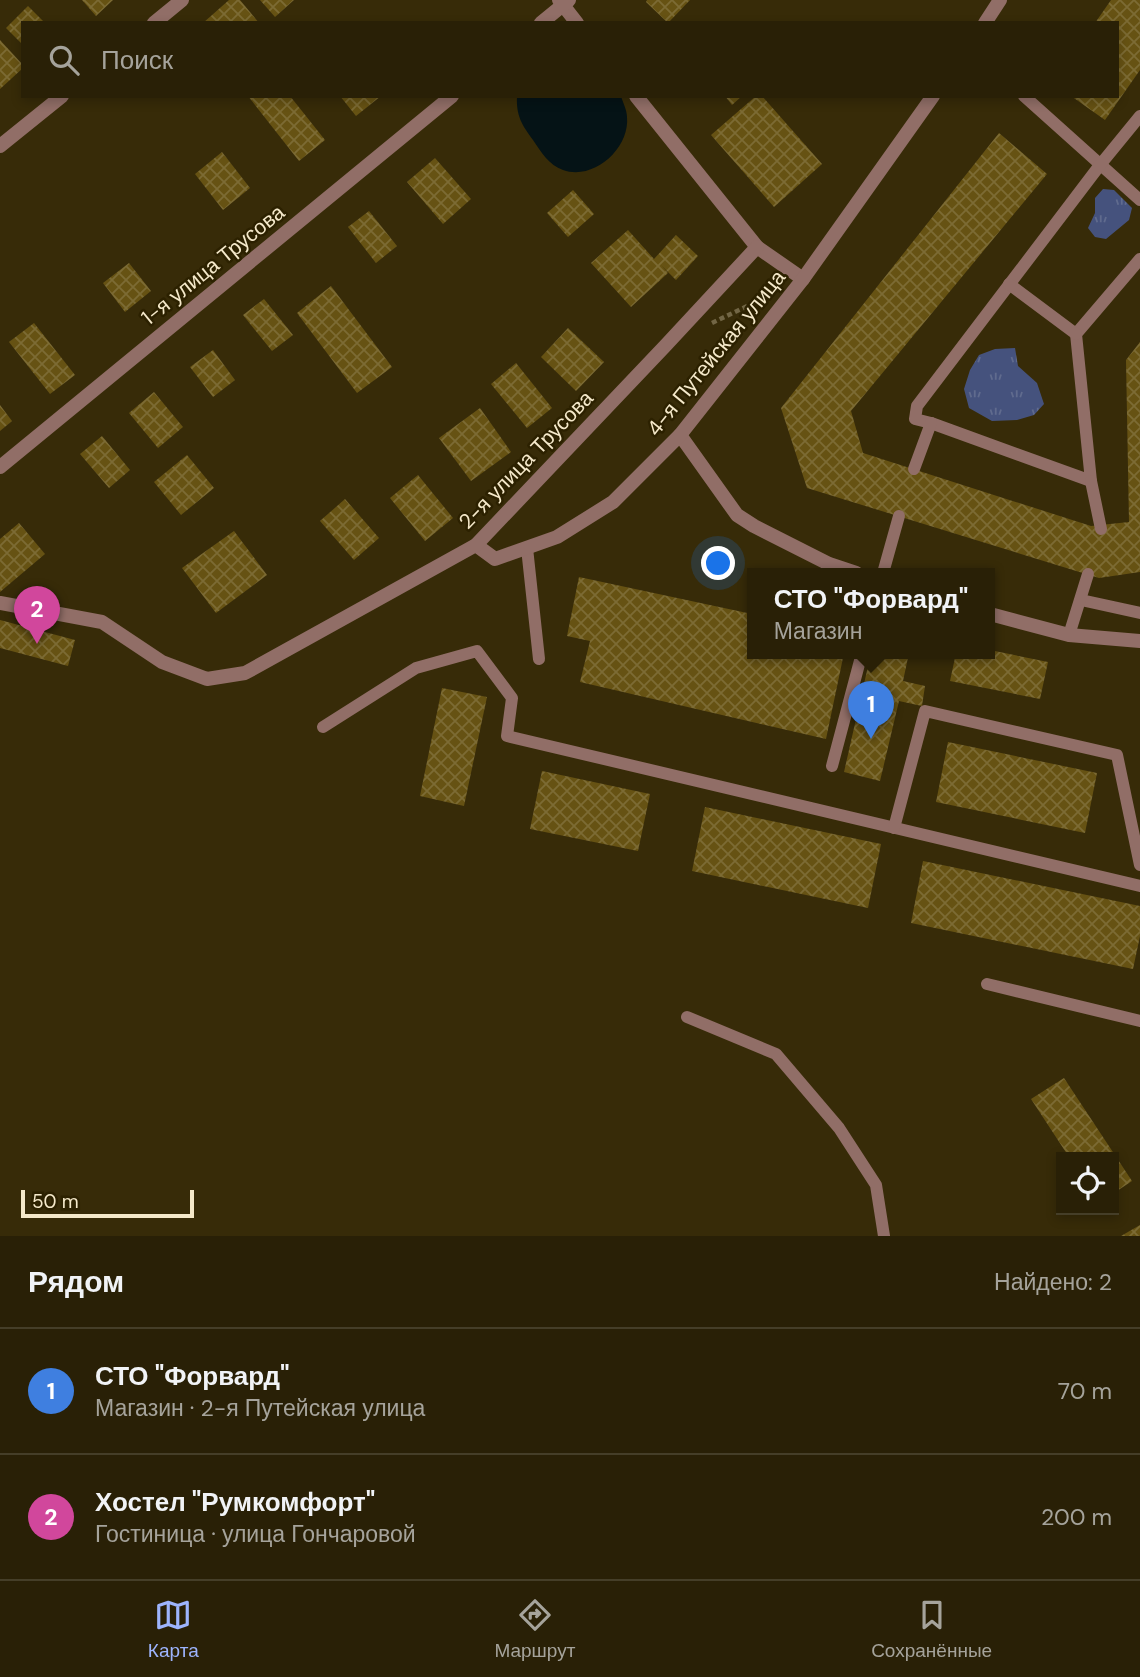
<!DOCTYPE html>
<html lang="ru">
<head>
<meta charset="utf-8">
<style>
  body { margin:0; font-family:"DM Sans",sans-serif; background:#312810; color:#f1f3f6 }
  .controls { position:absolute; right:21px; bottom:21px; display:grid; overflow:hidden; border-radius:0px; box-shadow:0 4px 10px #0003 }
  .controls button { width:63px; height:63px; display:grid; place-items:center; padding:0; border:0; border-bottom:2px solid #453e28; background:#292006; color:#f1f3f6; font:35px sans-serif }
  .scale { position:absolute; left:21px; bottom:18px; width:173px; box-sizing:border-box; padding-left:7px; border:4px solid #f5e9ca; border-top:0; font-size:19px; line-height:24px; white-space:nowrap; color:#f5e9ca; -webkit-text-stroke:5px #2c2100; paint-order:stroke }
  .you { position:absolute; left:719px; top:564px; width:24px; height:24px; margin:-18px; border:5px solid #fff; border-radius:50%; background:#1a73e8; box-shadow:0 0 0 10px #1a73e833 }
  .badge { display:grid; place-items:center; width:46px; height:46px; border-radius:50%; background:#9db4fd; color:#fff; font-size:23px; font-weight:700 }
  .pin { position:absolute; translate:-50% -58px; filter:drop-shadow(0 2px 4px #0008) }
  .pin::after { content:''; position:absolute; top:37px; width:24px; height:21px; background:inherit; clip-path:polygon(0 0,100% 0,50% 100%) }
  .popup { position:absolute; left:747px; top:568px; width:248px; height:91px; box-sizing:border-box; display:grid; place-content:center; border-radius:0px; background:#292006; filter:drop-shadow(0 2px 5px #0005); font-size:23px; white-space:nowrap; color:#a5a39b }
  .popup b { font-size:26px; color:#f1f3f6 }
  .popup::after { content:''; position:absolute; left:50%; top:100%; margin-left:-14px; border:14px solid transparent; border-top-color:#292006 }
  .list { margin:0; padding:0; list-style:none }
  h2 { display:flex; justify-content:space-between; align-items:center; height:91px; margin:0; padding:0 28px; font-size:30px }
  h2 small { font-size:23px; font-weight:400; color:#a5a39b }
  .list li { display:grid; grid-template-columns:46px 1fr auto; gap:21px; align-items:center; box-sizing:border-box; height:126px; padding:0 28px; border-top:2px solid #453e28 }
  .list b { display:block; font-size:26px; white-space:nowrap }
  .list p { margin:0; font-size:23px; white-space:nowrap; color:#a5a39b }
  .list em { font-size:23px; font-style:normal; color:#a5a39b }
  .icon { flex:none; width:38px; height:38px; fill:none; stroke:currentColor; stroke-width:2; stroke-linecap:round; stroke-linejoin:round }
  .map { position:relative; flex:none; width:1140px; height:1236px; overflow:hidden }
  .search { position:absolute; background:#292006; box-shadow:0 4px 10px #0003; left:21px; right:21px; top:21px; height:77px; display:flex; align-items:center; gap:18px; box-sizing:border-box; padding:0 24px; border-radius:0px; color:#a5a39b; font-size:26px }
  .sheet { height:343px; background:#292006 }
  nav { display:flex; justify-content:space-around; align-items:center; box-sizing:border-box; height:98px; border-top:2px solid #453e28; background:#292006; font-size:19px; color:#a5a39b }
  nav a { display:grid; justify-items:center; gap:4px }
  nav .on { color:#9db4fd }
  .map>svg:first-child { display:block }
  .park { fill:url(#park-tufts) }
  .water { fill:#051316 }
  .building { fill:url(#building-cross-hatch) }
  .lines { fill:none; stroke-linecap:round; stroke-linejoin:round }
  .path { stroke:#726645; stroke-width:4.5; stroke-dasharray:5 3.5; stroke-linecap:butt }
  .service { stroke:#916e67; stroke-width:12 }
  .minor { stroke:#916e67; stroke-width:14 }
  .labels { text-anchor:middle; stroke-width:5; stroke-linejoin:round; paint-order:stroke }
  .street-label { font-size:21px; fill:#f5e9ca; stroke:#2c2100 }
</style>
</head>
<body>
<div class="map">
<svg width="1140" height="1236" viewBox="0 0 1140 1236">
  <defs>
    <pattern id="park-tufts" width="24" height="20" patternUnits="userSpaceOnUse" patternTransform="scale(1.75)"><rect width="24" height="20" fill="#45527d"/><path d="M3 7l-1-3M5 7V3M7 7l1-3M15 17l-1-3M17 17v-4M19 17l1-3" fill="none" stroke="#606b8e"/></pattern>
    <pattern id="building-cross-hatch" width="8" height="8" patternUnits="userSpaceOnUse" patternTransform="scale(1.75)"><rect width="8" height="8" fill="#665213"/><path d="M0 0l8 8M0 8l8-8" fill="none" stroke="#7c6b34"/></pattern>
  </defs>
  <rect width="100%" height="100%" fill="#372b08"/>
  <!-- park -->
  <g class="park">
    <polygon points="1103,189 1114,190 1132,208 1129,220 1106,239 1095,237 1088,228 1095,213 1095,198"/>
    <polygon points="1015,348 1018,366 1037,383 1044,404 1034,415 1017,420 992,421 969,408 964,389 970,370 979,355 995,349"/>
  </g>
  <!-- water -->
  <path class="water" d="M517 96H621C623 103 627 110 627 117 630 148 594 181 563 170 549 165 541 152 533 140 522 125 516 116 517 96Z"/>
  <!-- building -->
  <g class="building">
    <polygon points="82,0 113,0 96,16"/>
    <polygon points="229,0 240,0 259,23 203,23"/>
    <polygon points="260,0 294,0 275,17"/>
    <polygon points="647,0 690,0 668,23 646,2"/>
    <polygon points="1111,0 1140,0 1140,70 1105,120 1071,96 1117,96 1117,23 1095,23"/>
    <polygon points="28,6 45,23 23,23 23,45 6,28"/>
    <polygon points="0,40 23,65 23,68 0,89"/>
    <polygon points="248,96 290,96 325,140 299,161"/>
    <polygon points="340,96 381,96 356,116"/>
    <polygon points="725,96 742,96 732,105"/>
    <polygon points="756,96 762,96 822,164 774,207 711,135"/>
    <polygon points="999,133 1047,174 851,411 863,453 1091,526 1129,522 1126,360 1140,342 1140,572 1099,578 807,488 781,408"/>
    <polygon points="222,152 250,188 223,210 195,174"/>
    <polygon points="435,158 471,199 443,224 407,182"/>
    <polygon points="573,190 594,214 568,237 547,213"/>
    <polygon points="369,211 397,246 376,263 348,227"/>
    <polygon points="628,230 654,259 676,235 698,256 676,280 661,265 668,273 631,307 591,263"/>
    <polygon points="129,263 151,291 125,312 103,283"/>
    <polygon points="331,286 392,367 357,393 297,313"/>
    <polygon points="264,299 293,335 272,351 243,315"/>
    <polygon points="34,323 75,375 50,394 9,342"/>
    <polygon points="568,328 604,362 576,391 541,357"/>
    <polygon points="213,350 235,380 213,397 190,367"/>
    <polygon points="516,363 552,408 527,428 491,384"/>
    <polygon points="154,392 183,427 158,448 129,413"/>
    <polygon points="0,405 12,421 0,431"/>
    <polygon points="480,408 511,452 471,481 439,438"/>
    <polygon points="102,436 130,470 109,488 80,454"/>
    <polygon points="187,455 214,488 181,515 154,482"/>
    <polygon points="418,475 453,518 425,541 390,498"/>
    <polygon points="345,499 379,538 354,560 320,521"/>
    <polygon points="19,523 45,554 0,592 0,539"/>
    <polygon points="234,531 267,575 216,613 182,568"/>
    <polygon points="579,577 752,614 752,653 844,653 826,739 580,682 590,641 567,636"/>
    <polygon points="0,620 75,640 68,666 0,648"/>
    <polygon points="990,650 1048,662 1040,699 950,681 956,653 990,653"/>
    <polygon points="871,653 909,653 903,681 925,686 922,706 899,701 880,781 844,772"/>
    <polygon points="442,688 487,697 464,806 420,796"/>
    <polygon points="948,742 1097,773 1085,833 936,802"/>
    <polygon points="542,771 650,794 638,851 530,829"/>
    <polygon points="705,807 881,844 868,908 692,871"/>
    <polygon points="923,861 1140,906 1140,936 1133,969 911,923"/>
    <polygon points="1064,1078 1132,1181 1114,1193 1114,1157 1069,1157 1031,1099"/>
    <polygon points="1140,1225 1140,1236 1121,1236"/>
  </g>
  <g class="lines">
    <!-- path -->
    <polyline class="path" points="712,323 764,298"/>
    <!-- service -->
    <g class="service">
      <polyline points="1024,96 1140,200"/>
      <polyline points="1140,116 1100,165 917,406 915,419 931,423 1091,481 1076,334 1140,259"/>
      <polyline points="1009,284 1076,334"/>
      <polyline points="914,469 931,423"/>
      <polyline points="1091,481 1101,529"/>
      <polyline points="527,548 539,659"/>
      <polyline points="883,573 899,516"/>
      <polyline points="1081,600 1140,613"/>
      <polyline points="1069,635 1088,574"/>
      <polyline points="323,727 416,668 477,651 512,698 507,736 1140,886"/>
      <polyline points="832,766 862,653"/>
      <polyline points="894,828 925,711 1117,755 1140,865"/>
      <polyline points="987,984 1140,1021"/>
      <polyline points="687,1017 776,1054 839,1128 876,1185 884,1236"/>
    </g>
    <!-- minor -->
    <g class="minor">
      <polyline points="559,0 577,23"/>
      <polyline points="154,23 182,0"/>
      <polyline points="541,23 569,0"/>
      <polyline points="985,23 1000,0"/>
      <polyline points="636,96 757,247 803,279"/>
      <polyline points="0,146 62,96"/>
      <polyline points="680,435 737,515 754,526 829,564 856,573"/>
      <polyline points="0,467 452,96"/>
      <polyline points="476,545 495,559 557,537 613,502 680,435 803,279 933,96"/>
      <polyline points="0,603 102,622 162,662 207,679 245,673 476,545 666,345 757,247"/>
      <polyline points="990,614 1069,635 1140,641"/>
    </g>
  </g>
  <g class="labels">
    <!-- street labels -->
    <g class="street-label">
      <text transform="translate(213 265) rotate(-39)" y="7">1-я улица Трусова</text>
      <text transform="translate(716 353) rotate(-51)" y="7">4-я Путейская улица</text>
      <text transform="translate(526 460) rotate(-46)" y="7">2-я улица Трусова</text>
    </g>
  </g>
</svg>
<div class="controls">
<button><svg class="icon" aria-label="locate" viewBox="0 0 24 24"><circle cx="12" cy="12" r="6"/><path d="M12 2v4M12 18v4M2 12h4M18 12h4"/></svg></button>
</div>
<div class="scale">50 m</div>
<div class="you"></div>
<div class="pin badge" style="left:871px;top:739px;background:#3f7fe0">1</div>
<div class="popup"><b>СТО &quot;Форвард&quot;</b>Магазин</div>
<div class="pin badge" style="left:37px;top:644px;background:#d1479c">2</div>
<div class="search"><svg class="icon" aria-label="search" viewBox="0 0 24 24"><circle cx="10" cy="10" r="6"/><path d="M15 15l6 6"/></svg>Поиск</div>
</div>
<section class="sheet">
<h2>Рядом<small>Найдено: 2</small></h2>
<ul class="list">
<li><span class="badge" style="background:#3f7fe0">1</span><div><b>СТО &quot;Форвард&quot;</b><p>Магазин · 2-я Путейская улица</p></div><em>70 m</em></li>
<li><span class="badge" style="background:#d1479c">2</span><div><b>Хостел &quot;Румкомфорт&quot;</b><p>Гостиница · улица Гончаровой</p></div><em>200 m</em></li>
</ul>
</section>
<nav>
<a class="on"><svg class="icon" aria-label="map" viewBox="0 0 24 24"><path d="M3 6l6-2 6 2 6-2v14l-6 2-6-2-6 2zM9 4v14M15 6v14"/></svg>Карта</a>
<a><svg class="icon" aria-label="directions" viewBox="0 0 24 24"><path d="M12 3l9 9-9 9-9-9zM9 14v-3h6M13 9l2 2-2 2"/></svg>Маршрут</a>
<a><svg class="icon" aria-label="saved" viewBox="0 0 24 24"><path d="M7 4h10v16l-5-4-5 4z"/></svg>Сохранённые</a>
</nav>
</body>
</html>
